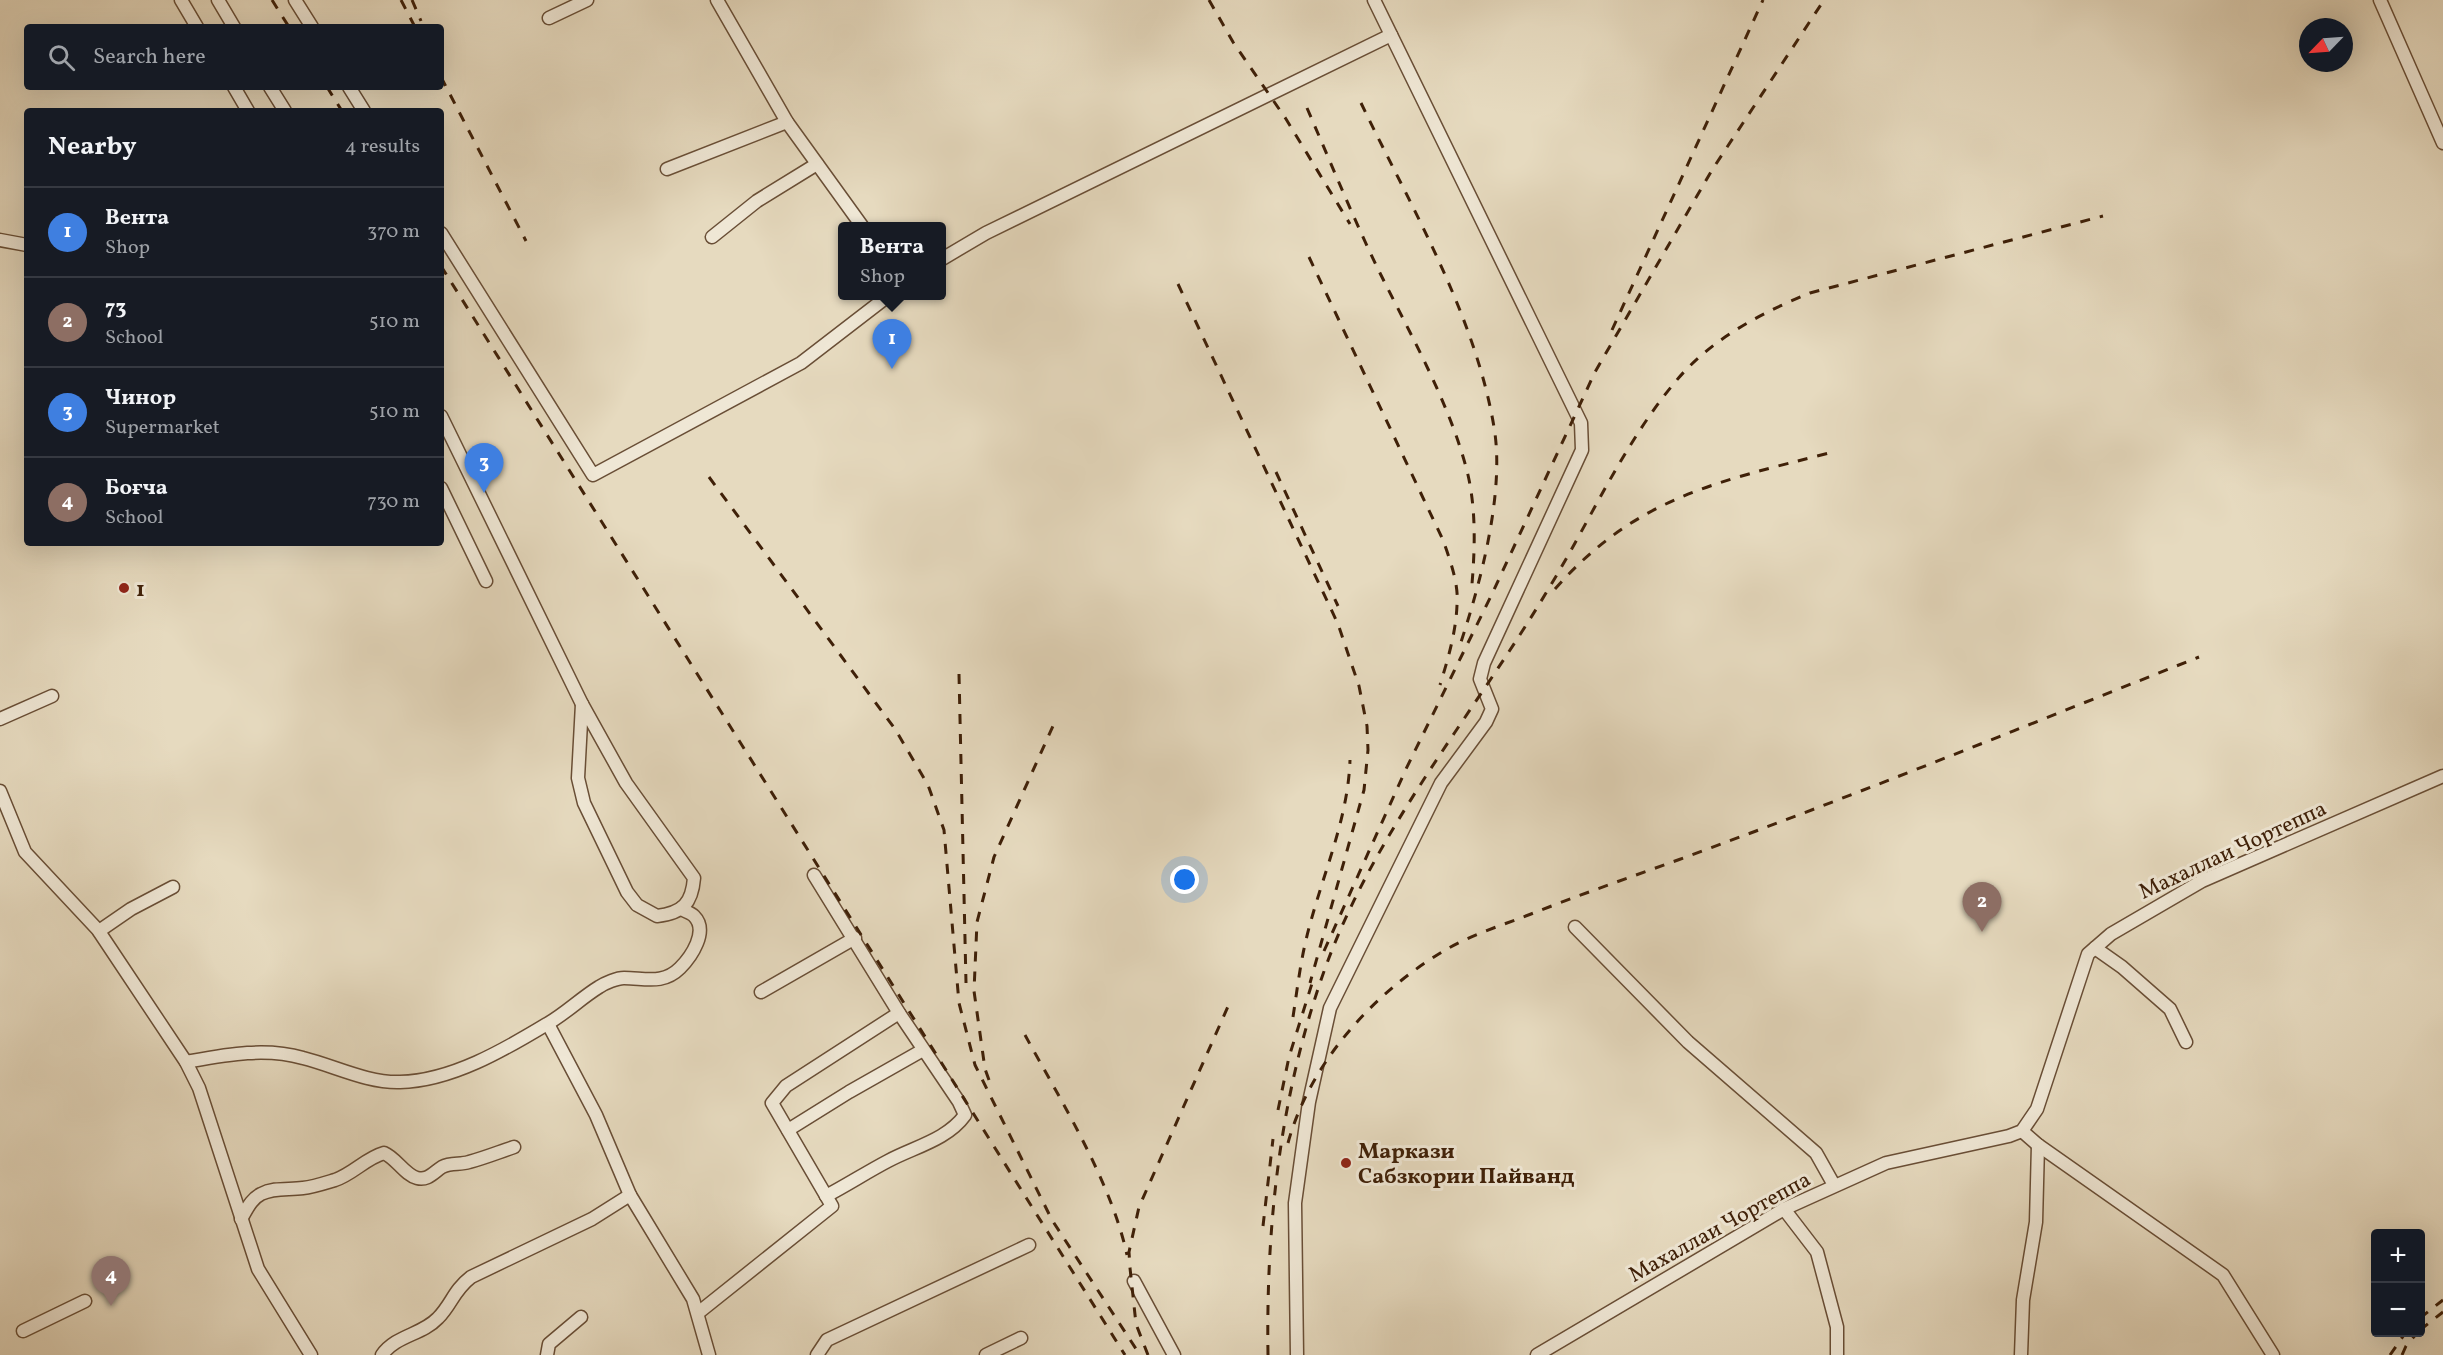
<!DOCTYPE html>
<html lang="en">
<head>
<meta charset="utf-8">
<style>
  body { margin:0; font-family:Vollkorn,serif; background:#20242c; color:#f1f3f6 }
  .controls { position:absolute; right:18px; bottom:18px; display:grid; overflow:hidden; border-radius:6px; box-shadow:0 6px 24px #0002 }
  .controls button { width:54px; height:54px; display:grid; place-items:center; padding:0; border:0; border-bottom:2px solid #363941; background:#171b24; color:#f1f3f6; font:30px sans-serif }
  .compass { position:absolute; left:2299px; top:18px; width:54px; height:54px; border-radius:50%; background:#171b24; box-shadow:0 6px 24px #0002; rotate:245deg }
  .you { position:absolute; left:1185px; top:880px; width:21px; height:21px; margin:-15px; border:4px solid #fff; border-radius:50%; background:#1a73e8; box-shadow:0 0 0 9px #1a73e833 }
  .badge { display:grid; place-items:center; width:39px; height:39px; border-radius:50%; background:#c59692; color:#fff; font-size:20px; font-weight:700 }
  .pin { position:absolute; translate:-50% -50px; filter:drop-shadow(0 2px 3px #0008) }
  .pin::after { content:''; position:absolute; top:32px; width:21px; height:18px; background:inherit; clip-path:polygon(0 0,100% 0,50% 100%) }
  .popup { position:absolute; left:838px; top:222px; width:108px; height:78px; box-sizing:border-box; display:grid; place-content:center; border-radius:6px; background:#171b24; filter:drop-shadow(0 2px 4px #0005); font-size:20px; white-space:nowrap; color:#9ea1a6 }
  .popup b { font-size:22px; color:#f1f3f6 }
  .popup::after { content:''; position:absolute; left:50%; top:100%; margin-left:-12px; border:12px solid transparent; border-top-color:#171b24 }
  .list { margin:0; padding:0; list-style:none }
  h2 { display:flex; justify-content:space-between; align-items:center; height:78px; margin:0; padding:0 24px; font-size:26px }
  h2 small { font-size:20px; font-weight:400; color:#9ea1a6 }
  .list li { display:grid; grid-template-columns:39px 1fr auto; gap:18px; align-items:center; box-sizing:border-box; height:90px; padding:0 24px; border-top:2px solid #363941 }
  .list b { display:block; font-size:22px; white-space:nowrap }
  .list p { margin:0; font-size:20px; white-space:nowrap; color:#9ea1a6 }
  .list em { font-size:20px; font-style:normal; color:#9ea1a6 }
  .icon { flex:none; width:33px; height:33px; fill:none; stroke:currentColor; stroke-width:2; stroke-linecap:round; stroke-linejoin:round }
  .map { position:relative; flex:none; width:2443px; height:1355px; overflow:hidden }
  .search { position:absolute; background:#171b24; box-shadow:0 6px 24px #0002; left:24px; top:24px; width:420px; height:66px; display:flex; align-items:center; gap:15px; box-sizing:border-box; padding:0 21px; border-radius:6px; color:#9ea1a6; font-size:22px }
  .panel { position:absolute; background:#171b24; box-shadow:0 6px 24px #0002; left:24px; top:108px; width:420px; height:438px; border-radius:6px }
  .map>svg:first-child { display:block }
  .lines { fill:none; stroke-linecap:round; stroke-linejoin:round }
  .minor-casing { stroke:#694e36; stroke-width:15 }
  .minor { stroke:#efe7d5; stroke-width:12 }
  .rail { stroke:#3f2008; stroke-width:3; stroke-dasharray:10 10; stroke-linecap:butt }
  .poi-dot { fill:#8f2418; stroke:#efe7d5; stroke-width:2 }
  .labels { text-anchor:middle; stroke-width:6; stroke-linejoin:round; paint-order:stroke }
  .poi-label { font-size:22px; font-weight:bold; fill:#3f2008; stroke:#efe7d5; text-anchor:start }
  .street-label { font-size:22px; fill:#3f2008; stroke:#efe7d5 }
</style>
</head>
<body>
<div class="map">
<svg width="2443" height="1355" viewBox="0 0 2443 1355">
  <rect width="100%" height="100%" fill="#e6dabf"/>
  <filter id="stains"><feTurbulence type="fractalNoise" baseFrequency=".00333" numOctaves="4"/><feColorMatrix values="0 0 0 0 .2 0 0 0 0 .09 0 0 0 0 .02 0 0 0 .5 -.17"/></filter>
  <radialGradient id="worn" r=".72"><stop offset=".6" stop-color="#630" stop-opacity="0"/><stop offset="1" stop-color="#630" stop-opacity=".3"/></radialGradient>
  <g class="lines">
    <!-- minor casing -->
    <g class="minor-casing">
      <g id="minor">
        <polyline points="181,0 197,27"/>
        <polyline points="218,0 234,27"/>
        <polyline points="295,0 312,27"/>
        <polyline points="717,0 787,122 862,226"/>
        <polyline points="2380,0 2443,143"/>
        <polyline points="549,18 587,0"/>
        <polyline points="234,87 248,111"/>
        <polyline points="270,87 285,111"/>
        <polyline points="349,87 364,111"/>
        <polyline points="667,169 787,122"/>
        <polyline points="441,233 593,475 801,363 888,296"/>
        <polyline points="712,237 757,201 817,164"/>
        <polyline points="0,240 27,245"/>
        <polyline points="942,259 986,233 1391,35"/>
        <polyline points="441,416 582,704"/>
        <polyline points="441,488 486,581"/>
        <path d="M582 704 626 783 694 878C692 903 683 913 657 916L637 905 627 892 584 803 578 778Z"/>
        <polyline points="0,719 52,696"/>
        <polyline points="0,791 25,852 98,930 186,1062 199,1088 258,1269 311,1355"/>
        <path d="M814 875 899 1013 959 1102 965 1115C947 1140 914 1147 888 1161 867 1172 847 1185 826 1196"/>
        <polyline points="1575,927 1688,1042 1816,1153 1834,1185"/>
        <polyline points="99,931 131,909 173,887"/>
        <polyline points="2095,948 2122,967 2170,1009 2186,1042"/>
        <polyline points="761,992 855,938"/>
        <polyline points="548,1024 596,1115 630,1195 693,1299 709,1355"/>
        <path d="M186 1062C225 1055 264 1047 303 1058 335 1066 367 1083 400 1082 451 1081 504 1050 547 1024 565 1014 581 998 599 987 605 983 617 978 624 978 645 978 663 985 680 968 691 957 709 931 694 916 691 913 685 911 681 909"/>
        <polyline points="788,1130 849,1092 923,1050"/>
        <polyline points="2022,1131 2038,1145 2223,1275 2273,1355"/>
        <polyline points="1784,1209 1817,1252 1837,1327 1837,1355"/>
        <path d="M241 1219C247 1209 251 1199 261 1194 274 1187 289 1190 303 1188 313 1187 325 1183 335 1180 353 1174 366 1158 384 1153 396 1158 405 1175 417 1178 428 1181 434 1172 442 1167 451 1162 460 1165 469 1162 484 1158 499 1152 514 1147"/>
        <polyline points="1134,1281 1174,1355"/>
        <polyline points="698,1313 832,1206 772,1103 786,1086 899,1013"/>
        <polyline points="23,1331 85,1301"/>
        <path d="M382 1355C396 1335 422 1335 438 1318 452 1304 453 1291 471 1277L592 1219 630 1195"/>
        <polyline points="547,1355 549,1344 581,1317"/>
        <polyline points="817,1355 827,1340 1029,1245"/>
        <polyline points="986,1355 1021,1338"/>
        <polyline points="1297,1355 1295,1203 1309,1102 1330,1008 1441,783 1486,722 1492,709 1480,679 1484,663 1582,450 1581,423 1374,0"/>
        <polyline points="1537,1355 1784,1209 1886,1163 2009,1136 2022,1131 2037,1109 2088,954 2111,934 2202,881 2443,776"/>
        <polyline points="2021,1355 2023,1300 2036,1222 2038,1145"/>
      </g>
    </g>
    <!-- minor -->
    <use href="#minor" class="minor"/>
    <!-- rail -->
    <g class="rail">
      <polyline points="272,0 289,27"/>
      <polyline points="401,0 415,27"/>
      <polyline points="412,0 421,21"/>
      <polyline points="1209,0 1233,42 1286,119 1350,224"/>
      <polyline points="441,77 526,241"/>
      <polyline points="327,87 342,111"/>
      <path d="M1361 103C1410 205 1475 314 1494 427 1505 491 1481 581 1461 642"/>
      <path d="M1307 108C1330 161 1352 215 1377 267 1409 332 1451 405 1468 475 1476 510 1475 548 1472 584"/>
      <path d="M1309 257 1443 540C1450 560 1459 584 1457 605 1456 632 1448 659 1440 685"/>
      <polyline points="441,266 1125,1355"/>
      <polyline points="1178,284 1338,624 1359,686 1367,726 1368,750 1364,790 1310,983"/>
      <polyline points="1612,330 1763,0"/>
      <polyline points="1276,472 1338,606"/>
      <polyline points="709,477 895,729 928,785 944,830 959,1003 975,1065 1052,1220 1140,1355"/>
      <path d="M1555 589C1635 498 1716 482 1829 453"/>
      <polyline points="959,674 966,983"/>
      <polyline points="1324,951 1406,769 1492,594 1595,372 1712,170 1824,0"/>
      <path d="M1293 1017C1297 991 1300 965 1306 940 1320 880 1348 822 1350 760"/>
      <path d="M1025 1035C1061 1101 1111 1181 1127 1255"/>
      <polyline points="989,1080 985,1069 974,991 977,922 994,857 1053,726"/>
      <polyline points="1278,1110 1289,1057 1314,977"/>
      <path d="M1288 1143C1310 1062 1375 991 1447 949 1473 934 1503 925 1531 914 1594 889 1658 868 1721 844 1881 785 2040 720 2199 657"/>
      <polyline points="1263,1226 1273,1139"/>
      <polyline points="2420,1318 2443,1300"/>
      <polyline points="2420,1330 2443,1312"/>
      <polyline points="1148,1355 1136,1324 1130,1268 1129,1252 1139,1207 1230,1002"/>
      <path d="M1268 1355C1266 1230 1279 1105 1319 986 1367 839 1471 719 1549 588 1591 519 1624 443 1676 381 1711 339 1761 313 1810 293L2103 216"/>
      <polyline points="2390,1355 2406,1332"/>
      <polyline points="2402,1355 2406,1346 2418,1332"/>
    </g>
  </g>
  <!-- markers -->
  <g class="poi-dot">
    <circle cx="124" cy="588" r="6"/>
    <circle cx="1346" cy="1163" r="6"/>
  </g>
  <g class="labels">
    <!-- poi labels -->
    <g class="poi-label">
      <text x="136" y="596">1</text>
      <text x="1358" y="1158">Маркази<tspan x="1358" dy="25">Сабзкории Пайванд</tspan></text>
    </g>
    <!-- street labels -->
    <g class="street-label">
      <text transform="translate(2232 849) rotate(-25)" y="8">Махаллаи Чортеппа</text>
      <text transform="translate(1719 1226) rotate(-29)" y="8">Махаллаи Чортеппа</text>
    </g>
  </g>
  <rect width="100%" height="100%" filter="url(#stains)"/>
  <rect width="100%" height="100%" fill="url(#worn)"/>
</svg>
<div class="controls">
<button>+</button>
<button>−</button>
</div>
<svg class="compass" viewBox="-18 -18 36 36"><path d="M0-13l5 13h-10z" fill="#e53935"/><path d="M0 13l5-13h-10z" fill="#9ea1a6"/></svg>
<div class="you"></div>
<div class="pin badge" style="left:892px;top:369px;background:#3f7fe0">1</div>
<div class="popup"><b>Вента</b>Shop</div>
<div class="pin badge" style="left:1982px;top:932px;background:#8d6e63">2</div>
<div class="pin badge" style="left:484px;top:493px;background:#3f7fe0">3</div>
<div class="pin badge" style="left:111px;top:1306px;background:#8d6e63">4</div>
<div class="search"><svg class="icon" aria-label="search" viewBox="0 0 24 24"><circle cx="10" cy="10" r="6"/><path d="M15 15l6 6"/></svg>Search here</div>
<section class="panel">
<h2>Nearby<small>4 results</small></h2>
<ul class="list">
<li><span class="badge" style="background:#3f7fe0">1</span><div><b>Вента</b><p>Shop</p></div><em>370 m</em></li>
<li><span class="badge" style="background:#8d6e63">2</span><div><b>73</b><p>School</p></div><em>510 m</em></li>
<li><span class="badge" style="background:#3f7fe0">3</span><div><b>Чинор</b><p>Supermarket</p></div><em>510 m</em></li>
<li><span class="badge" style="background:#8d6e63">4</span><div><b>Боғча</b><p>School</p></div><em>730 m</em></li>
</ul>
</section>
</div>
</body>
</html>
